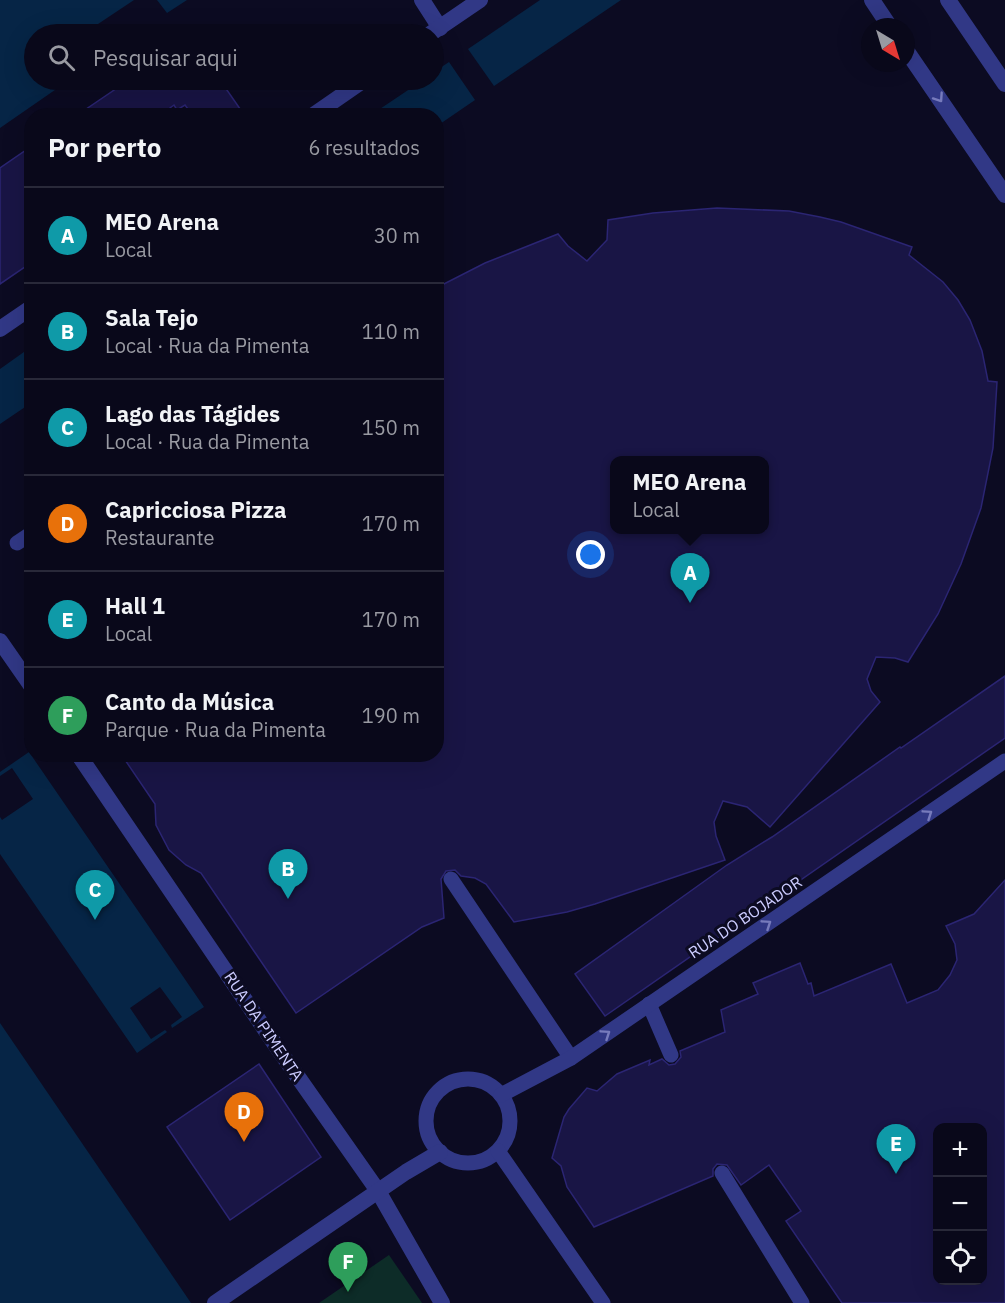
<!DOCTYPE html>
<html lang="pt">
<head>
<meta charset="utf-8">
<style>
  body { margin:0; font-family:"IBM Plex Sans",sans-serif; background:#171627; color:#f1f3f6 }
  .controls { position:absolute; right:18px; bottom:18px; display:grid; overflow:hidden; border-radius:12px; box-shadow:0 6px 24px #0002 }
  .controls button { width:54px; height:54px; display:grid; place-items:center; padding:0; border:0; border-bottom:2px solid #292939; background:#09081a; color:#f1f3f6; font:30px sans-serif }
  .compass { position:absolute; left:861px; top:18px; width:54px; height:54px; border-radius:50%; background:#09081a; box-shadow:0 6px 24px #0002; rotate:142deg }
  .you { position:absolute; left:591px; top:555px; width:21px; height:21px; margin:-15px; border:4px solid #fff; border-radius:50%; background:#1a73e8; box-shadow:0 0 0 9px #1a73e833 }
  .badge { display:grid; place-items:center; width:39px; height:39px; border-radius:50%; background:#00f7f2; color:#fff; font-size:20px; font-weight:700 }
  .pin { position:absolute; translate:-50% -50px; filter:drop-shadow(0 2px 3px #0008) }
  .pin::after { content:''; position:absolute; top:32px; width:21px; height:18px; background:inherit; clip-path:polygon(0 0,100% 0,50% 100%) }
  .popup { position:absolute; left:610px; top:456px; width:159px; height:78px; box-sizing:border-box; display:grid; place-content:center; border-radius:12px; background:#09081a; filter:drop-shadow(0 2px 4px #0005); font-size:20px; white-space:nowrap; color:#999aa2 }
  .popup b { font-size:22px; color:#f1f3f6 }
  .popup::after { content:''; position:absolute; left:50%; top:100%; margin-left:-12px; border:12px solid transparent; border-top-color:#09081a }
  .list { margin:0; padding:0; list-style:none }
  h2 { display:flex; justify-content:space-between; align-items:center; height:78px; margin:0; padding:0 24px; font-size:26px }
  h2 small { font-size:20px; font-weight:400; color:#999aa2 }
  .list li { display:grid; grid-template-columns:39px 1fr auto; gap:18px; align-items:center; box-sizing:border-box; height:96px; padding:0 24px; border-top:2px solid #292939 }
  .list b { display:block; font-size:22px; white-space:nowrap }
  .list p { margin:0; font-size:20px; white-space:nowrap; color:#999aa2 }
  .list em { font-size:20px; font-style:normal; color:#999aa2 }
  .icon { flex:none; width:33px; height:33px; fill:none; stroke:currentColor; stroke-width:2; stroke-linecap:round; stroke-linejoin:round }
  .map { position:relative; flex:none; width:1005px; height:1303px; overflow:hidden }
  .search { position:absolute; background:#09081a; box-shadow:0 6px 24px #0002; left:24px; top:24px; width:420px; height:66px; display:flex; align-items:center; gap:15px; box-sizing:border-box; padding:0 21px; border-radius:33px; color:#999aa2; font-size:22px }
  .panel { position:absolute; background:#09081a; box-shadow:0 6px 24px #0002; left:24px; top:108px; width:420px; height:654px; border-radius:24px }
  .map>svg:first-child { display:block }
  .green { fill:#0d2c28 }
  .water { fill:#062546 }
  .building { fill:#191545; stroke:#2b2573; stroke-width:1.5; fill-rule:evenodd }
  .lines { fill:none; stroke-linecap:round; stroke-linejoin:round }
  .service { stroke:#313886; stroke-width:15 }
  .pedestrian { stroke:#313886; stroke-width:16 }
  .minor { stroke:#313886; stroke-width:16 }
  .oneway { stroke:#777bbc }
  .labels { text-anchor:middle; stroke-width:6; stroke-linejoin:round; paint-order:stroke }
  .street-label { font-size:16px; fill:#ccf; stroke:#0c0b22 }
</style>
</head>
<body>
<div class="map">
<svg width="1005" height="1303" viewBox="0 0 1005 1303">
  <rect width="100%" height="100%" fill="#0c0b22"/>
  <!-- green -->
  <polygon class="green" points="389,1255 422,1303 319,1303"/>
  <!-- water -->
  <g class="water">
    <polygon points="0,0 134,0 83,34 34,34 34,80 62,80 65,83 0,128"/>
    <polygon points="157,0 187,0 167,13"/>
    <polygon points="540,0 621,0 494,86 468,49"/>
    <polygon points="449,62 475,100 437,126 436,116 371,115 423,80 434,80 434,72"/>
    <polygon points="31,347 31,403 0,424 0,369"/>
    <polygon points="29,752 204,1007 172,1028 171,1025 182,1017 160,987 130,1008 151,1039 165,1030 167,1032 137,1053 0,854 0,817 2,820 33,799 12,768 0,776 0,772"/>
    <polygon points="0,1023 191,1303 0,1303"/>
  </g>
  <!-- building -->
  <g class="building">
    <polygon points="129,80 220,80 245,116 193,116 185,105 177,110 174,105 159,116 76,116"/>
    <polygon points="32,146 32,262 0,284 0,168"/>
    <path d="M717 208 789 211 820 217 841 222 912 247 909 255 943 282 958 300 970 320 982 351 988 381 997 382 993 448 981 508 961 564 938 614 908 662 895 658 876 657 867 679 871 691 880 702 770 827 747 807 723 801 714 822 716 836 725 860 595 904 567 912 514 922 486 884 475 878 461 876 455 870 446 871 441 879 444 918 422 927 296 1013 201 873 186 865 169 850 156 825 155 804 121 754H436V288L485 263 558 234 568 246 587 261 607 240 608 220 653 213ZM615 460H765V530H615Z"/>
    <polygon points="1005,676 1005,738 605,1016 575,974 727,865 772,837 900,747 901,748"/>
    <path d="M1005 880V1303H842L786 1221 801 1211 769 1165 741 1185 727 1165 717 1164 713 1169V1176L594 1227 567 1187 561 1166 552 1158 564 1117 569 1109 587 1088 597 1091 617 1074 650 1060 649 1065 662 1059 669 1065 675 1064 681 1057 680 1051 725 1032 721 1010 758 994 753 983 800 963 808 984 811 983 814 996 891 964 907 1003 938 990 950 975 957 960 955 944 946 926 974 914ZM938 1128H982V1281H938Z"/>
    <polygon points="259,1064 321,1157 230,1220 167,1127"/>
  </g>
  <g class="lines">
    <!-- service -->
    <g class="service">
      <polyline points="17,543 32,533"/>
      <polyline points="451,879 571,1058"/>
      <polyline points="649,1004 671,1055"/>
      <circle cx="468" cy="1121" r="42"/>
      <polyline points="501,1095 571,1058 1005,761"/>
      <polyline points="498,1151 603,1303"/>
      <polyline points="722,1173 802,1303"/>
    </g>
    <!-- pedestrian -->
    <g class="pedestrian">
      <polyline points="422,0 440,28"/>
      <polyline points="948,0 1005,84"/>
      <polyline points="430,34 480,0"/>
      <polyline points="312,116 364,80"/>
      <polyline points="0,329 32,307"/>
      <polyline points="0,641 32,687"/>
      <polyline points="78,754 279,1050 378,1191 442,1303"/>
      <polyline points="215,1303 406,1172 440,1152"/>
    </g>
    <!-- minor -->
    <g class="minor">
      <polyline points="872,0 890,27"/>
      <polyline points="906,50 1005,195"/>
    </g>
  </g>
  <!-- one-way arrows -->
  <defs><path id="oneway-chevron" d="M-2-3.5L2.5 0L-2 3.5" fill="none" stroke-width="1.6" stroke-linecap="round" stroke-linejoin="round" transform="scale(1.5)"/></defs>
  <g class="oneway">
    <use href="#oneway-chevron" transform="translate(939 98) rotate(56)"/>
    <use href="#oneway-chevron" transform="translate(928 814) rotate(-34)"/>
    <use href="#oneway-chevron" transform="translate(767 924) rotate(-34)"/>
    <use href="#oneway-chevron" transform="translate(606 1034) rotate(-34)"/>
  </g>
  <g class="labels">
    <!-- street labels -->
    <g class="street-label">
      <text transform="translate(745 917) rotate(-34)" y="6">RUA DO BOJADOR</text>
      <text transform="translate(264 1026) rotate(56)" y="6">RUA DA PIMENTA</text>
    </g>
  </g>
</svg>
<div class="controls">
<button>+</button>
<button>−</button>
<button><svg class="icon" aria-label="locate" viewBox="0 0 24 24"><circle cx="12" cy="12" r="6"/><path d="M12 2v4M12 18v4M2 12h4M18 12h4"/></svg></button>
</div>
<svg class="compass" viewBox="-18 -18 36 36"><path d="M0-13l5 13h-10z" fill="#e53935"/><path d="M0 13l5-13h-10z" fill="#999aa2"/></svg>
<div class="you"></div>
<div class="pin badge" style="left:690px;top:603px;background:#0f9aa8">A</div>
<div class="popup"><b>MEO Arena</b>Local</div>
<div class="pin badge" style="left:288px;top:899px;background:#0f9aa8">B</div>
<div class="pin badge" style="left:95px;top:920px;background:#0f9aa8">C</div>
<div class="pin badge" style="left:244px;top:1142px;background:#e8710a">D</div>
<div class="pin badge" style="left:896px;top:1174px;background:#0f9aa8">E</div>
<div class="pin badge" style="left:348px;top:1292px;background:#2e9e5b">F</div>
<div class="search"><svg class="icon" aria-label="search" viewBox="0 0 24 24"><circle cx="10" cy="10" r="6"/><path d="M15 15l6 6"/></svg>Pesquisar aqui</div>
<section class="panel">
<h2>Por perto<small>6 resultados</small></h2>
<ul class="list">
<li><span class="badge" style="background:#0f9aa8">A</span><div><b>MEO Arena</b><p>Local</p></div><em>30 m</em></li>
<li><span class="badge" style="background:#0f9aa8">B</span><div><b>Sala Tejo</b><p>Local · Rua da Pimenta</p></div><em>110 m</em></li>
<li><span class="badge" style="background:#0f9aa8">C</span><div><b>Lago das Tágides</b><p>Local · Rua da Pimenta</p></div><em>150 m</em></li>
<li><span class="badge" style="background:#e8710a">D</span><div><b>Capricciosa Pizza</b><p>Restaurante</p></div><em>170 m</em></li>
<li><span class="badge" style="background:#0f9aa8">E</span><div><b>Hall 1</b><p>Local</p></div><em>170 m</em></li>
<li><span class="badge" style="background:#2e9e5b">F</span><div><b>Canto da Música</b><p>Parque · Rua da Pimenta</p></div><em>190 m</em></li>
</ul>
</section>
</div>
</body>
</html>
